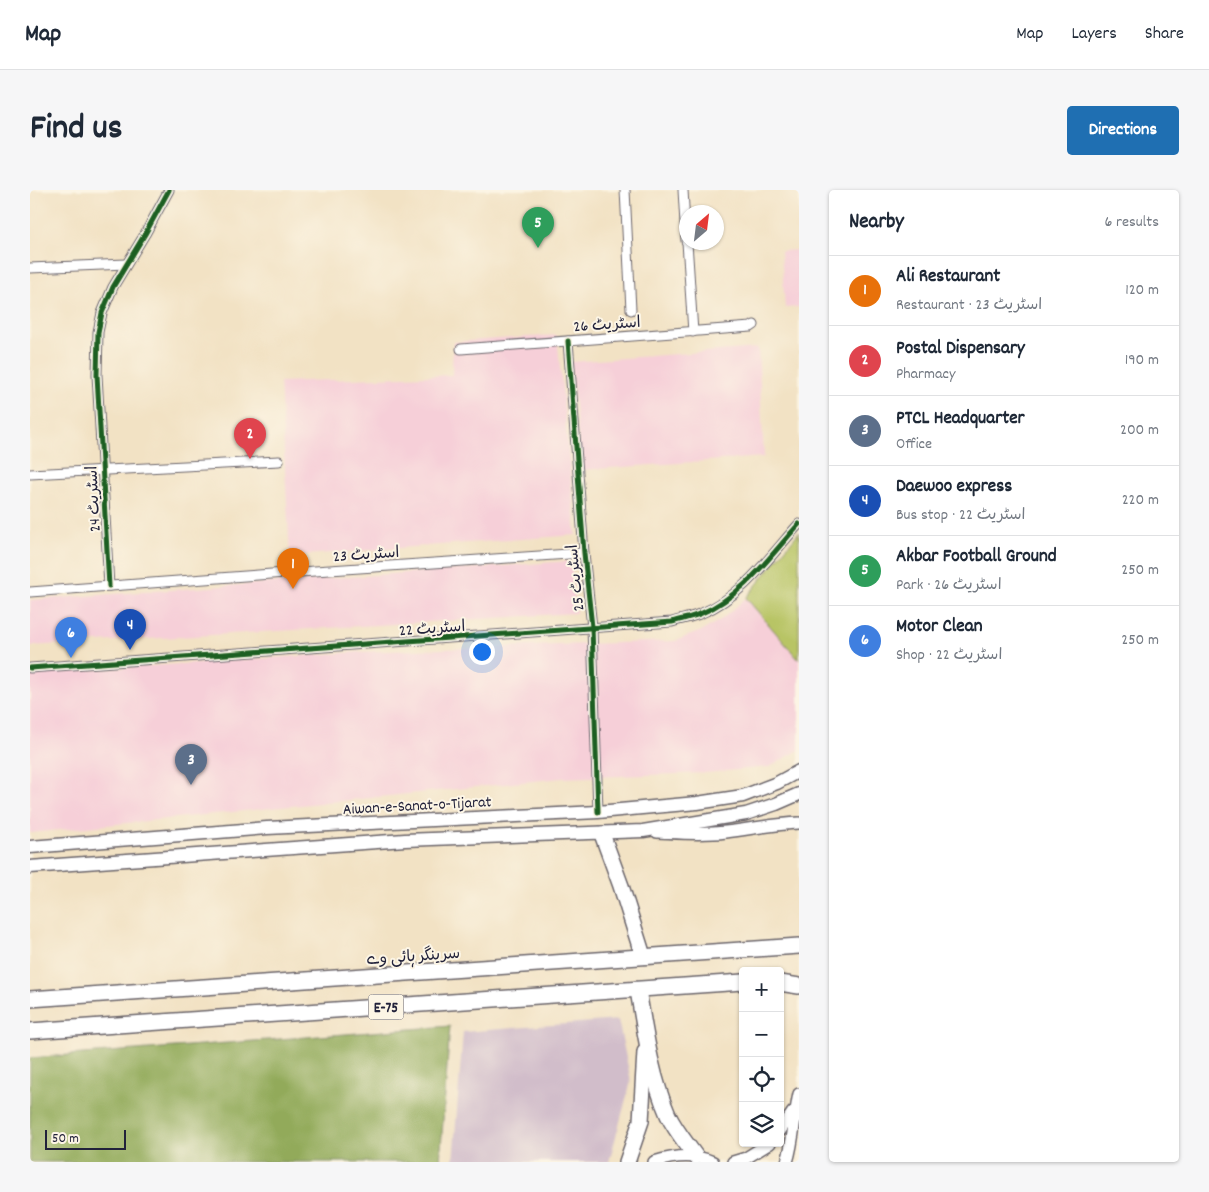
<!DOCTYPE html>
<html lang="en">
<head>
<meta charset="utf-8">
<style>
  body { margin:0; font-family:Dekko,"Playpen Sans Arabic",sans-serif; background:#f6f6f7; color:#1f2937 }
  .controls { position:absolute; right:15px; bottom:15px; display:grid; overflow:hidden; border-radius:5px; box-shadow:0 1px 4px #0004 }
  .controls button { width:45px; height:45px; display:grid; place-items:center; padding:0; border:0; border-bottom:1px solid #e0e1e3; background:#fff; color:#1f2937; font:25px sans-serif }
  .compass { position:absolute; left:649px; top:15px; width:45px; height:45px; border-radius:50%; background:#fff; box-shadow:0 1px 4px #0004; rotate:28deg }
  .scale { position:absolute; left:15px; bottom:12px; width:81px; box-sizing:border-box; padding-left:5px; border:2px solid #22223b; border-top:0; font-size:14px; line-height:18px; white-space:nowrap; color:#22223b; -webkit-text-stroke:4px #fcf5e5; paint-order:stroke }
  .you { position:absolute; left:451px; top:461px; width:18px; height:18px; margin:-12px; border:4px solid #fff; border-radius:50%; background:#1a73e8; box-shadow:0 0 0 8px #1a73e833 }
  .badge { display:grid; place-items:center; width:32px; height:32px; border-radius:50%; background:#1f6fb2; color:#fff; font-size:16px; font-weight:700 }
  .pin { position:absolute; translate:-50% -41px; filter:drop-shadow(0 1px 2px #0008) }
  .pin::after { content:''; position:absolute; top:26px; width:18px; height:15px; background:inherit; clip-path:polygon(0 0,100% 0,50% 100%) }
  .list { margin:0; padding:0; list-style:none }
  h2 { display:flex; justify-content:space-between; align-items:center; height:65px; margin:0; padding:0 20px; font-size:21px }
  h2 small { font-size:16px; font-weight:400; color:#747a83 }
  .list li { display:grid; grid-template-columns:32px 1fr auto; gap:15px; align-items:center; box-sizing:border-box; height:70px; padding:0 20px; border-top:1px solid #e0e1e3 }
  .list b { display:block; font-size:19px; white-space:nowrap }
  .list p { margin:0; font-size:16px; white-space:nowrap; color:#747a83 }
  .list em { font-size:16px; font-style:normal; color:#747a83 }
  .icon { flex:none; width:28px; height:28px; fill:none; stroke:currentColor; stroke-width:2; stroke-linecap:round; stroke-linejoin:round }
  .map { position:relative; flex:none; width:769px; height:972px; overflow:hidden; border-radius:5px }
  header { display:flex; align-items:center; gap:30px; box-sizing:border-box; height:70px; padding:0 25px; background:#fff; border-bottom:1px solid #e0e1e3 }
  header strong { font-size:24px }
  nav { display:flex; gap:28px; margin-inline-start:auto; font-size:18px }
  .intro { display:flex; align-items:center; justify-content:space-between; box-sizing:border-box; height:120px; padding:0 30px }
  h1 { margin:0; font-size:35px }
  .button { padding:12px 22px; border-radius:5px; background:#1f6fb2; color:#fff; font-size:18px; font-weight:700 }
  main { display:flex; gap:30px; padding:0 30px }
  aside { flex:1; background:#fff; border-radius:5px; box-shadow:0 1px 4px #0004 }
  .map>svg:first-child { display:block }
  .built { fill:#f6cfd8 }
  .industrial { fill:#d1bdca }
  .green { fill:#b8c465; stroke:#6d7350 }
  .forest { fill:#92aa5a; stroke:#5a664a }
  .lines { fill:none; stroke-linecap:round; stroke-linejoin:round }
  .minor-casing { stroke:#6b656b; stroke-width:11 }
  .tertiary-casing { stroke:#6b656b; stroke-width:14 }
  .secondary-casing { stroke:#6b656b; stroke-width:15 }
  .trunk-casing { stroke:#6b656b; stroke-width:18 }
  .minor { stroke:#fff; stroke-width:9 }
  .tertiary { stroke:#fff; stroke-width:11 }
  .secondary { stroke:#fff; stroke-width:12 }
  .trunk { stroke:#fff; stroke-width:15 }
  .cycleway-casing { stroke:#fcf5e5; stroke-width:8 }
  .cycleway { stroke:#1b5e20; stroke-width:5 }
  .labels { text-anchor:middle; stroke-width:4; stroke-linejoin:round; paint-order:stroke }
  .shield { fill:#fcf5e5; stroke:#63616e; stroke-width:1 }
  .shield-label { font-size:15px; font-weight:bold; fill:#22223b }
  .street-label { font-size:16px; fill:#22223b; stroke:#fcf5e5 }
</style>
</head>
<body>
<header>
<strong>Map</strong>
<nav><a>Map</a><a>Layers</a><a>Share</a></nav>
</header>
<div class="intro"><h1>Find us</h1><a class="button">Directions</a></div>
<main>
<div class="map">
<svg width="769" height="972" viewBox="0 0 769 972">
  <rect width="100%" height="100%" fill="#fcf5e5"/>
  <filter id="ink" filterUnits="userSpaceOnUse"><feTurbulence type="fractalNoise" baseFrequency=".02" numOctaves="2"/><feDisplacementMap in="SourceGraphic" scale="10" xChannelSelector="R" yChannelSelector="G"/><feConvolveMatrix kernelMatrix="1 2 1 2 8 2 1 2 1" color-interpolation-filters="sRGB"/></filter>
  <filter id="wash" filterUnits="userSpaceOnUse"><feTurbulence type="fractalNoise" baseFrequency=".0096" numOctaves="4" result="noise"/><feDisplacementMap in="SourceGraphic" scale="20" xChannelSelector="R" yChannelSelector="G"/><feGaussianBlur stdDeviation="1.12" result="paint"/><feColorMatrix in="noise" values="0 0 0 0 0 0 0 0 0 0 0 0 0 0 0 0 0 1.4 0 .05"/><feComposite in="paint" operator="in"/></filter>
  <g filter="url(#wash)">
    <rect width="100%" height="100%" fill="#f2e2c4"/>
    <!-- built -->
    <g class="built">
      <polygon points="769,60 769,117 755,118 751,61"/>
      <polygon points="527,145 546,345 260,366 250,192 422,185 423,152"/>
      <polygon points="728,158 734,267 551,280 541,172"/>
      <polygon points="541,371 546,423 0,456 0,410"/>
      <polygon points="716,408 769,470 769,560 739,577 675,583 532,588 0,643 0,484 330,462 645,451 674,440 692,429"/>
    </g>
    <!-- industrial -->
    <polygon class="industrial" points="588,830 601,891 579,972 423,972 433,842"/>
    <!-- green -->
    <polygon class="green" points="769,342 769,470 716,408"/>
    <!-- forest -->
    <polygon class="forest" points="420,836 410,972 0,972 0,868"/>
  </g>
  <g filter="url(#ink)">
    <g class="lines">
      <!-- minor casing -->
      <g class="minor-casing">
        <g id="minor">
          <polyline points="595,0 601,120"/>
          <polyline points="653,0 656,51"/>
          <polyline points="657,52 663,142"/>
          <polyline points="0,78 96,74"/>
          <polyline points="538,151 554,363 562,437 568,622"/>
          <polyline points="431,159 721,137 724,135"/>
          <polyline points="0,284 249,271"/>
          <polyline points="79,396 67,185 68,142 72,123 83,97 115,44 139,0"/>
          <polyline points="0,402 255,383 554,363"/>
          <path d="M0 478 642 432C652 429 663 427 672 423 713 406 740 366 769 334"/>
        </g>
      </g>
      <!-- tertiary casing -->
      <g class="tertiary-casing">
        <g id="tertiary">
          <path d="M627 642C650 643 673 645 696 642 721 639 744 634 769 633"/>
          <polyline points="750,941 763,922"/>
          <path d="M624 972C643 966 665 964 683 972"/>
          <polyline points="703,972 716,968 740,953"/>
          <path d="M757 972C764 950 764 926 769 904"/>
        </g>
      </g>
      <!-- secondary casing -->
      <g class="secondary-casing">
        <g id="secondary">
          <polyline points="0,657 237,638 568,622 667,613 713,606 747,593 769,581"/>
          <polyline points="0,677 375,650 613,641 716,624 746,614 769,604"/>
        </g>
      </g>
      <!-- trunk casing -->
      <g class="trunk-casing">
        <g id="trunk">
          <polyline points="572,644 591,696 613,766"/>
          <polyline points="750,793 769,796"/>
          <path d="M608 800C615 842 621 886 638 925 645 940 657 954 666 967"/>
          <polyline points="0,809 769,756"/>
          <polyline points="0,841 713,792"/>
          <polyline points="597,972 611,931 615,862"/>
        </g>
      </g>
      <!-- minor -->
      <use href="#minor" class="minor"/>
      <!-- tertiary -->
      <use href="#tertiary" class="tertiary"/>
      <!-- secondary -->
      <use href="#secondary" class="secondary"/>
      <!-- trunk -->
      <use href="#trunk" class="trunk"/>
      <!-- cycleway casing -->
      <g class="cycleway-casing">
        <g id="cycleway">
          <polyline points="538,151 554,363 562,437 568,622"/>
          <polyline points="79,396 67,185 68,142 72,123 83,97 115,44 139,0"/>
          <path d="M0 478 642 432C652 429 663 427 672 423 713 406 740 366 769 334"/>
        </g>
      </g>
      <!-- cycleway -->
      <use href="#cycleway" class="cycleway"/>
    </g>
  </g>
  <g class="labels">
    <!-- shield labels -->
    <rect class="shield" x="338.5" y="804.5" width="35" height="25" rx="4"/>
    <g class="shield-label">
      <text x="356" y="822">E-75</text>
    </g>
    <!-- street labels -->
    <g class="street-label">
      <text transform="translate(577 133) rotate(-4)" y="6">اسٹریٹ 26</text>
      <text transform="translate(62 309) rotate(-93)" y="6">اسٹریٹ 24</text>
      <text transform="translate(336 363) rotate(-4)" y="6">اسٹریٹ 23</text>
      <text transform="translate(544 388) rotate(-96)" y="6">اسٹریٹ 25</text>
      <text transform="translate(402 437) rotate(-4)" y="6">اسٹریٹ 22</text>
      <text transform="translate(387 614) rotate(-3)" y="6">Aiwan-e-Sanat-o-Tijarat</text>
      <text transform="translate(383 765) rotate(-4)" y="6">سرینگر ہائی وے</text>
    </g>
  </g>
</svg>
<div class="controls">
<button>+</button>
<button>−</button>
<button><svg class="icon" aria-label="locate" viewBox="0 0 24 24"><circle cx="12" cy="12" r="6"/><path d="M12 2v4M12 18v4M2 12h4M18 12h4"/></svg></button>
<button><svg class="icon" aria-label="layers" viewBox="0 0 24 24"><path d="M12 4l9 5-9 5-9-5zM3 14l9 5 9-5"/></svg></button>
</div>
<svg class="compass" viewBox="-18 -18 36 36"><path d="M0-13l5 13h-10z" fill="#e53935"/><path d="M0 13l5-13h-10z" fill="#747a83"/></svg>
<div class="scale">50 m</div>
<div class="you"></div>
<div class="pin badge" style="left:263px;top:399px;background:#e8710a">1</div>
<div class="pin badge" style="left:220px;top:269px;background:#e0444e">2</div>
<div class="pin badge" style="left:161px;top:595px;background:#5c6f8a">3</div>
<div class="pin badge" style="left:100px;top:460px;background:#1a4fb4">4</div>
<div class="pin badge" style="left:508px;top:58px;background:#2e9e5b">5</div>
<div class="pin badge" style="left:41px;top:468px;background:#3f7fe0">6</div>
</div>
<aside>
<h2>Nearby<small>6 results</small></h2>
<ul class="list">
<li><span class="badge" style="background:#e8710a">1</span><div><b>Ali Restaurant</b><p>Restaurant · اسٹریٹ 23</p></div><em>120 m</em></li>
<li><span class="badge" style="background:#e0444e">2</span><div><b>Postal Dispensary</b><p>Pharmacy</p></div><em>190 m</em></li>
<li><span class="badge" style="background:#5c6f8a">3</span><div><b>PTCL Headquarter</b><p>Office</p></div><em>200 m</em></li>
<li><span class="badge" style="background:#1a4fb4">4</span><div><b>Daewoo express</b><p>Bus stop · اسٹریٹ 22</p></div><em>220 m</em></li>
<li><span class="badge" style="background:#2e9e5b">5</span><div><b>Akbar Football Ground</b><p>Park · اسٹریٹ 26</p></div><em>250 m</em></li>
<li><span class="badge" style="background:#3f7fe0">6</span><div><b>Motor Clean</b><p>Shop · اسٹریٹ 22</p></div><em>250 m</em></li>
</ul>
</aside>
</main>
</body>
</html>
